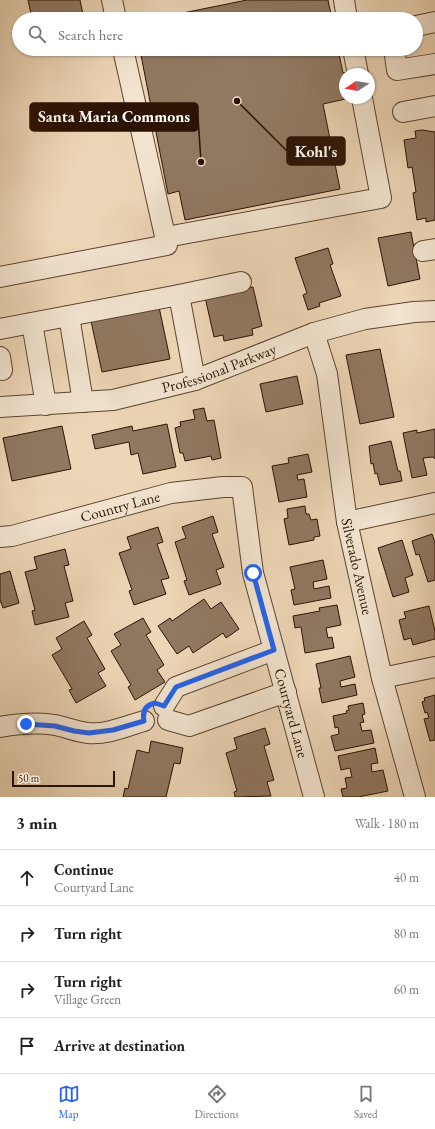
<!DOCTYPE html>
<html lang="en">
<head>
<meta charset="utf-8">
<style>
  body { margin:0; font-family:"EB Garamond",serif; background:#f2f2f2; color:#222 }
  .compass { position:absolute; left:339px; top:68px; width:36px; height:36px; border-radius:50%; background:#fff; box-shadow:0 1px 3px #0004; rotate:258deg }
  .scale { position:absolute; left:12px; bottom:10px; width:103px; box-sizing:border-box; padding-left:4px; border:2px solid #2c1303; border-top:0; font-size:11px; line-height:14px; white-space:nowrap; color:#2c1303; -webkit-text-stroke:3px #f3e4d0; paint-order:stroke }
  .stop { position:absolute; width:12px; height:12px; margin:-9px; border:3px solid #2563eb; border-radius:50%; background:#fff }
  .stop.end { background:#2563eb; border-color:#fff; box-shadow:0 1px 4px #0008 }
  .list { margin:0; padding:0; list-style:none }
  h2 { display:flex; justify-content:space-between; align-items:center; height:52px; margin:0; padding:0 16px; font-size:17px }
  h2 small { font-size:13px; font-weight:400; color:#767676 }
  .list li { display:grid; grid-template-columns:26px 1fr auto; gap:12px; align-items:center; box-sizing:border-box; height:56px; padding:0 16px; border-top:1px solid #e0e0e0 }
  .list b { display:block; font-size:15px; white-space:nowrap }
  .list p { margin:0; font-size:13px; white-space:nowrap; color:#767676 }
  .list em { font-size:13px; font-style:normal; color:#767676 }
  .icon { flex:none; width:22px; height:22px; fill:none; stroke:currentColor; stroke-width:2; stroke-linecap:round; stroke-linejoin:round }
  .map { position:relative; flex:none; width:435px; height:797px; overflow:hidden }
  .search { position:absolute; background:#fff; box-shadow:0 1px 3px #0004; left:12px; right:12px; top:12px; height:44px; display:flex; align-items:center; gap:10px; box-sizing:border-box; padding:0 14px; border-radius:22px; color:#767676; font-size:15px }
  .sheet { height:276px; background:#fff }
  nav { display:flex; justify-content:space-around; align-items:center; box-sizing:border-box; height:56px; border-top:1px solid #e0e0e0; background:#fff; font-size:11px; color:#767676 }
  nav a { display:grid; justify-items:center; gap:2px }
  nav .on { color:#2563eb }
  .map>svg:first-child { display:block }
  .building { fill:#907861; stroke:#2c1303 }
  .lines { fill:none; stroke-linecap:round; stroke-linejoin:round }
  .minor-casing { stroke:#5c4430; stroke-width:22 }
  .minor { stroke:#f3e4d0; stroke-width:20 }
  .route { stroke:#2563eb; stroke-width:5 }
  .labels { text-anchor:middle; stroke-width:4; stroke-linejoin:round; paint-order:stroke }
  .street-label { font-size:15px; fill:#2c1303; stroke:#f3e4d0 }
  .leader { fill:none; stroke:#2c1303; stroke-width:1.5 }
  .callout-dot { fill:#2c1303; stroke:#f3e4d0; stroke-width:1.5 }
  .callout { fill:#2c1303; stroke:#2c1303; stroke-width:1.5 }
  .callout-label { font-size:16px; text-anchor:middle; font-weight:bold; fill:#fff }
</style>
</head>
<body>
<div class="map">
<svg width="435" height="797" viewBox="0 0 435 797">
  <rect width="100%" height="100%" fill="#edd6b7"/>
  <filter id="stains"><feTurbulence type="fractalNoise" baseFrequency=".005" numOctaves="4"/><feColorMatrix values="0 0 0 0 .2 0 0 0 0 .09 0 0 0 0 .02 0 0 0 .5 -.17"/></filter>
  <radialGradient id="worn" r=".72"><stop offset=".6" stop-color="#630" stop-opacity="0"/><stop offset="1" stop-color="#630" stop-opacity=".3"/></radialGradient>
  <!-- building -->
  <g class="building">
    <polygon points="28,0 80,0 84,19 38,19 37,13 31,14"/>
    <polygon points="247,0 328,0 332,19 153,19"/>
    <polygon points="145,49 338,49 343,73 349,72 349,74 345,74 345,98 350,98 323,104 340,189 185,220 179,191 168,194 140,50"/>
    <polygon points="422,130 435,132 435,220 426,222 426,218 417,220 413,193 416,192 412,167 408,168 404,140 416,138 415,131"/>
    <polygon points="411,232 420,279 388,286 378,238"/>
    <polygon points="328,248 333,264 330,265 341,296 319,303 320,306 308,310 303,295 307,293 295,258"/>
    <polygon points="253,287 262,326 252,329 253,335 224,341 223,335 214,337 205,297"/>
    <polygon points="159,307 170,359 102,372 91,321"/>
    <polygon points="380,349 394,417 360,424 346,355"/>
    <polygon points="297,376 303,404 266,412 260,384"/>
    <polygon points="204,408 207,421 214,420 221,458 212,460 211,456 185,461 183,453 180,453 175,428 181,426 180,422 195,419 193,410"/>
    <polygon points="167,424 176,467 143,474 138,453 131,455 129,442 95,449 92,435 132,426 133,431"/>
    <polygon points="62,426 71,469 12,481 3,438"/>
    <polygon points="435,429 435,459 433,457 423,458 427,475 412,478 403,433 417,430 417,433"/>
    <polygon points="391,441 398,471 400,471 402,481 380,485 377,473 375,474 373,463 371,464 369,446"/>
    <polygon points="308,454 312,472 297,475 298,480 304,479 307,497 279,502 272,466 289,463 288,458"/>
    <polygon points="305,506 306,514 309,514 311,520 317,519 320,536 314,537 314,540 289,545 284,519 288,518 287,509"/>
    <polygon points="213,516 218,532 212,534 224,567 216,570 221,584 189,595 184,581 187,580 175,542 186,538 182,527"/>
    <polygon points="158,527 163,542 157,544 169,578 161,580 166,594 134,605 129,591 132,590 119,553 131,549 127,537"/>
    <polygon points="432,534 435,543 435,580 428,582 419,554 416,555 412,541"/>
    <polygon points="402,540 413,575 405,578 409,592 393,597 378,548"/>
    <polygon points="65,549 69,565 64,566 73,601 65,603 69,617 35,625 32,611 35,610 25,572 37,569 34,557"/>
    <polygon points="323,560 327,579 313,582 314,589 329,586 331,598 294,605 291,590 295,589 290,567"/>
    <polygon points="10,571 19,603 3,608 1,602 0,602 0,574"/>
    <polygon points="204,599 211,609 221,602 239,629 226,638 223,633 193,653 189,646 177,654 158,626 170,618 172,621"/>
    <polygon points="337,605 341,625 326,628 328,638 332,637 334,648 305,653 301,627 295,628 293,616 320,611 319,608"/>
    <polygon points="429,606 435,631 435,639 413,645 411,638 404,640 399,620 406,618 404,612"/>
    <polygon points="143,618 151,632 146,635 164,665 157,670 165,682 135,700 128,687 131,685 111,651 121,645 114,634"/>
    <polygon points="84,621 92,635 87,638 105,669 98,673 106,686 76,703 69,690 72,689 52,655 62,649 56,638"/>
    <polygon points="350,656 355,677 340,681 341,687 355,684 357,695 322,703 319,688 321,688 316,664"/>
    <polygon points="435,695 435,740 430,741 424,719 429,718 427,712 425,713 422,702 425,701 424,698"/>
    <polygon points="363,703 365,714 362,715 364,722 360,723 362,731 371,730 374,743 335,751 331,736 339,734 338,727 335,728 333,716 347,713 346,711 349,710 348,706"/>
    <polygon points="265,728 270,744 264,746 274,780 267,782 271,796 235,797 234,792 237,791 226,753 237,749 234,738"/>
    <polygon points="151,741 183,748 180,764 174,763 166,797 123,797 125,788 128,789 137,750 149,753"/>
    <polygon points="375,748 378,763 371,764 372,772 383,770 388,791 358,797 343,797 341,789 347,788 345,778 352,777 350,768 341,770 338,756"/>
  </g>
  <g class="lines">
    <!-- minor casing -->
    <g class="minor-casing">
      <g id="minor">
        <polyline points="112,0 116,19"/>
        <polyline points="344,0 347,19"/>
        <polyline points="416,26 435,22"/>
        <polyline points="353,49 358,74"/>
        <polyline points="394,49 397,70 435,64"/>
        <polyline points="403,112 435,106"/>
        <polyline points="166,237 381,198 362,98"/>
        <polyline points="423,251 435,249"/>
        <polyline points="0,277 167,245 123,49"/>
        <polyline points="179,295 241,282"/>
        <polyline points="69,316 83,402"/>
        <polyline points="32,323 46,405"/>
        <polyline points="0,329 179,295 195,380"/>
        <path id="s1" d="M314 333 327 374 347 522 382 678 415 797"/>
        <polyline points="0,357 2,370"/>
        <path id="s2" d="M0 407 113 400 195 380 314 333 365 319 414 312 435 311"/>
        <polyline points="347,522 435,503"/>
        <path id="s3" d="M0 537 12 536 171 493 223 487H242L253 573 314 797"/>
        <polyline points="382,678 435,667"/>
        <polyline points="164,706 176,687 274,650"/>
        <polyline points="168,720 189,726 286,692"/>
        <path d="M0 727C18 724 37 722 55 725 66 727 76 732 88 733 106 735 127 726 144 721"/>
      </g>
    </g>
    <!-- minor -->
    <use href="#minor" class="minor"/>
  </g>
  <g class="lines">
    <!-- route -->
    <path class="route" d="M26 724 55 726 74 731 89 733 113 730 144 721C142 711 146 705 155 703L164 706 176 687 274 650 253 573"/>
  </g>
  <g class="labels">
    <!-- street labels -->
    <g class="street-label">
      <text dy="5" stroke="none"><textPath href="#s2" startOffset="224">Professional Parkway</textPath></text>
      <text dy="5" stroke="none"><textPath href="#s3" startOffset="124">Country Lane</textPath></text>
      <text dy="5" stroke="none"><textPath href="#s1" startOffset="238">Silverado Avenue</textPath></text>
      <text dy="5" stroke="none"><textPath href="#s3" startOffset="480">Courtyard Lane</textPath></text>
    </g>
  </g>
  <!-- callouts -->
  <path class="leader" d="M201 162L198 117M237 101L287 151"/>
  <g class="callout-dot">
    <circle cx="201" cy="162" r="4"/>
    <circle cx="237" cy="101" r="4"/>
  </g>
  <g class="callout">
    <rect x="30" y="103" width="168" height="28" rx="4"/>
    <rect x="287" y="137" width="58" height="28" rx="4"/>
  </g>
  <g class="callout-label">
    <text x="114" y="122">Santa Maria Commons</text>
    <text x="316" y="157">Kohl's</text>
  </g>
  <rect width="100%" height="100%" filter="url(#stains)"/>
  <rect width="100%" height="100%" fill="url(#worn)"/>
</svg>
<svg class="compass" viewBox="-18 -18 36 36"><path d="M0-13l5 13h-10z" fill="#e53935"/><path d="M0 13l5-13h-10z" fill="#767676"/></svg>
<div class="scale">50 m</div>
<div class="stop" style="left:253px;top:573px"></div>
<div class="stop end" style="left:26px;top:724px"></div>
<div class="search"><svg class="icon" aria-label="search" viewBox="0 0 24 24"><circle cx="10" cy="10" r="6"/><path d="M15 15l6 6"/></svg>Search here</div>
</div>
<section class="sheet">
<h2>3 min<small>Walk · 180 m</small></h2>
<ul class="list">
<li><svg class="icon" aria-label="ahead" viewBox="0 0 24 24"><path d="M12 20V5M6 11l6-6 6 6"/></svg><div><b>Continue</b><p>Courtyard Lane</p></div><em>40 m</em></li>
<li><svg class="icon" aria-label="right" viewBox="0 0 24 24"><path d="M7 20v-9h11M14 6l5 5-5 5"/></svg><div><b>Turn right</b></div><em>80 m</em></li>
<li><svg class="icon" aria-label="right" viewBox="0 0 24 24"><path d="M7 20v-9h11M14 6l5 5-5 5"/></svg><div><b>Turn right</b><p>Village Green</p></div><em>60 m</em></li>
<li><svg class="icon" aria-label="arrive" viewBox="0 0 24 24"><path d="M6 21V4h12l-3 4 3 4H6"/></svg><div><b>Arrive at destination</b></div></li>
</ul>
</section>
<nav>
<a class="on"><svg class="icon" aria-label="map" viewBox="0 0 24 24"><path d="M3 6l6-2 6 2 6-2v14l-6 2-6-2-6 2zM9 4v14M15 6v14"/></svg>Map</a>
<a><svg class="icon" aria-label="directions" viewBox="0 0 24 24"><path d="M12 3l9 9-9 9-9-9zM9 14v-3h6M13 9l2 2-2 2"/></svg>Directions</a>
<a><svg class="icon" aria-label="saved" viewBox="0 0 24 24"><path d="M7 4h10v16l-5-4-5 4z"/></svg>Saved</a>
</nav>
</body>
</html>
